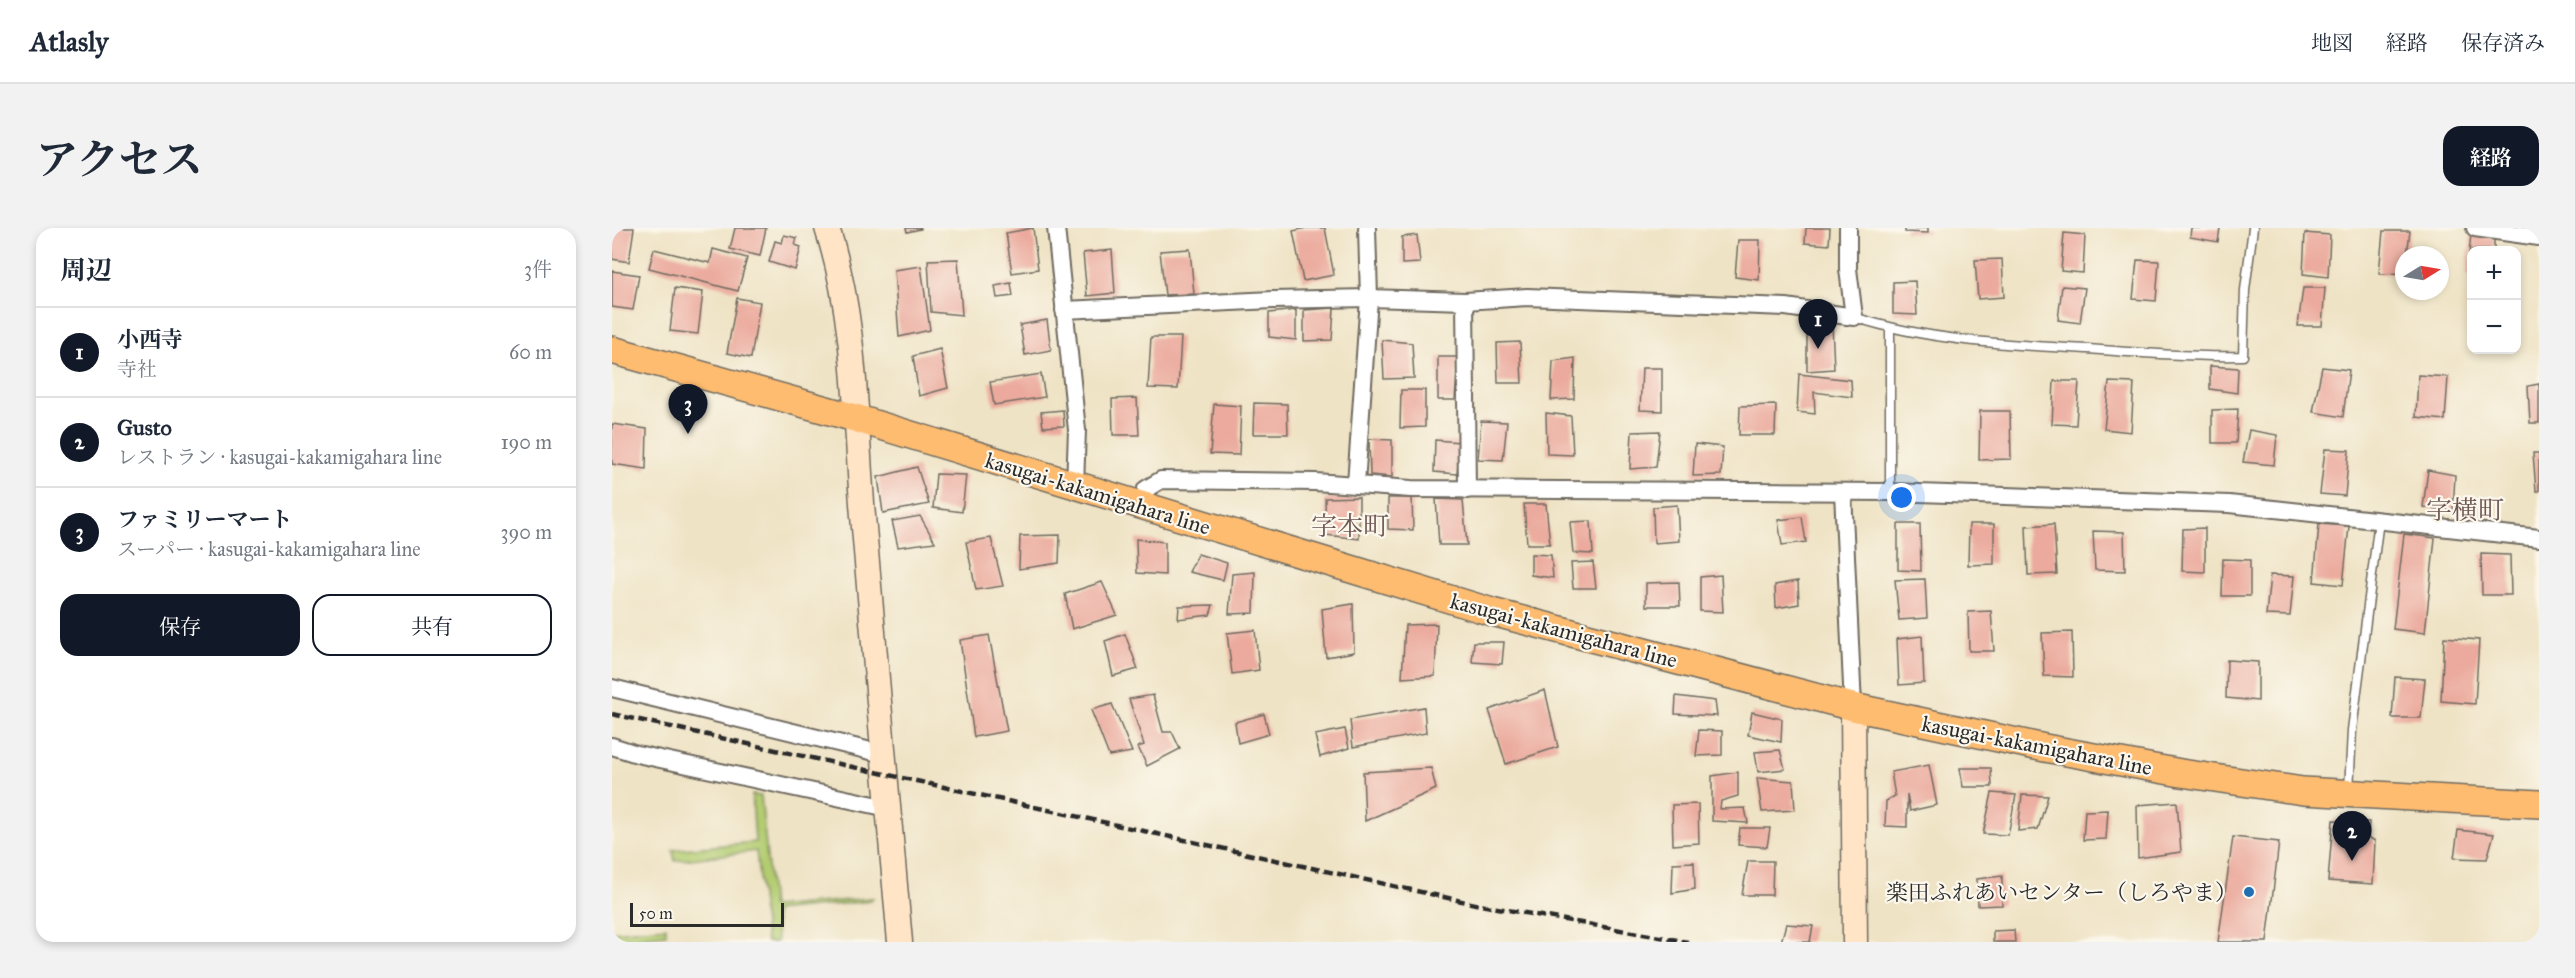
<!DOCTYPE html>
<html lang="ja">
<head>
<meta charset="utf-8">
<style>
  body { margin:0; font-family:"IM FELL Great Primer","Noto Serif JP",serif; background:#f2f2f3; color:#1f2937 }
  .controls { position:absolute; right:18px; top:18px; display:grid; overflow:hidden; border-radius:12px; box-shadow:0 3px 9px #0003 }
  .controls button { width:54px; height:54px; display:grid; place-items:center; padding:0; border:0; border-bottom:2px solid #e0e1e3; background:#fff; color:#1f2937; font:30px sans-serif }
  .compass { position:absolute; left:1783px; top:18px; width:54px; height:54px; border-radius:50%; background:#fff; box-shadow:0 3px 9px #0003; rotate:79deg }
  .scale { position:absolute; left:18px; bottom:15px; width:154px; box-sizing:border-box; padding-left:6px; border:3px solid #2b2b2b; border-top:0; font-size:16px; line-height:21px; white-space:nowrap; color:#2b2b2b; -webkit-text-stroke:4px #fbf7ec; paint-order:stroke }
  .you { position:absolute; left:1290px; top:270px; width:21px; height:21px; margin:-15px; border:4px solid #fff; border-radius:50%; background:#1a73e8; box-shadow:0 0 0 9px #1a73e833 }
  .badge { display:grid; place-items:center; width:39px; height:39px; border-radius:50%; background:#111827; color:#fff; font-size:20px; font-weight:700 }
  .pin { position:absolute; translate:-50% -50px; filter:drop-shadow(0 2px 3px #0008) }
  .pin::after { content:''; position:absolute; top:32px; width:21px; height:18px; background:inherit; clip-path:polygon(0 0,100% 0,50% 100%) }
  .list { margin:0; padding:0; list-style:none }
  h2 { display:flex; justify-content:space-between; align-items:center; height:78px; margin:0; padding:0 24px; font-size:26px }
  h2 small { font-size:20px; font-weight:400; color:#747a83 }
  .list li { display:grid; grid-template-columns:39px 1fr auto; gap:18px; align-items:center; box-sizing:border-box; height:90px; padding:0 24px; border-top:2px solid #e0e1e3 }
  .list b { display:block; font-size:22px; white-space:nowrap }
  .list p { margin:0; font-size:20px; white-space:nowrap; color:#747a83 }
  .list em { font-size:20px; font-style:normal; color:#747a83 }
  .actions { display:flex; gap:12px; padding:18px 24px }
  .actions a { flex:1; padding:14px 0; border:2px solid #111827; border-radius:18px; text-align:center; font-size:21px; color:#111827 }
  .actions .main { background:#111827; color:#fff }
  .map { position:relative; flex:none; width:1927px; height:714px; overflow:hidden; border-radius:18px }
  header { display:flex; align-items:center; gap:36px; box-sizing:border-box; height:84px; padding:0 30px; background:#fff; border-bottom:2px solid #e0e1e3 }
  header strong { font-size:28px }
  nav { display:flex; gap:33px; margin-inline-start:auto; font-size:21px }
  .intro { display:flex; align-items:center; justify-content:space-between; box-sizing:border-box; height:144px; padding:0 36px }
  h1 { margin:0; font-size:42px }
  .button { padding:15px 27px; border-radius:18px; background:#111827; color:#fff; font-size:21px; font-weight:700 }
  main { display:flex; gap:36px; padding:0 36px }
  aside { flex:1; background:#fff; border-radius:18px; box-shadow:0 3px 9px #0003 }
  .map>svg:first-child { display:block }
  .green { fill:#b3cc71; stroke:#6f7c4e; stroke-width:1.5 }
  .building { fill:#ebaa9d }
  .lines { fill:none; stroke-linecap:round; stroke-linejoin:round }
  .lane-casing { stroke:#706b61; stroke-width:11 }
  .street-casing { stroke:#706b61; stroke-width:20 }
  .secondary-casing { stroke:#706b61; stroke-width:27 }
  .primary-casing { stroke:#706b61; stroke-width:30 }
  .lane { stroke:#fff; stroke-width:8 }
  .street { stroke:#fff; stroke-width:16 }
  .secondary { stroke:#ffe4c6; stroke-width:24 }
  .primary { stroke:#febc70; stroke-width:27 }
  .rail { stroke:#2b2b2b; stroke-width:4.5; stroke-dasharray:9 4.5; stroke-linecap:butt }
  .poi-dot { fill:#1f6fb2; stroke:#fbf7ec; stroke-width:2 }
  .labels { text-anchor:middle; stroke-width:4.5; stroke-linejoin:round; paint-order:stroke }
  .street-label { font-size:22px; fill:#2b2b2b; stroke:#fbf7ec }
  .poi-label { font-size:22px; fill:#2b2b2b; stroke:#fbf7ec; text-anchor:end }
  .quarter-label { font-size:26px; fill:#6e5753; stroke:#fbf7ec }
</style>
</head>
<body>
<header>
<strong>Atlasly</strong>
<nav><a>地図</a><a>経路</a><a>保存済み</a></nav>
</header>
<div class="intro"><h1>アクセス</h1><a class="button">経路</a></div>
<main>
<aside>
<h2>周辺<small>3件</small></h2>
<ul class="list">
<li><span class="badge">1</span><div><b>小西寺</b><p>寺社</p></div><em>60 m</em></li>
<li><span class="badge">2</span><div><b>Gusto</b><p>レストラン · kasugai-kakamigahara line</p></div><em>190 m</em></li>
<li><span class="badge">3</span><div><b>ファミリーマート</b><p>スーパー · kasugai-kakamigahara line</p></div><em>390 m</em></li>
</ul>
<div class="actions"><a class="main">保存</a><a>共有</a></div>
</aside>
<div class="map">
<svg width="1927" height="714" viewBox="0 0 1927 714">
  <rect width="100%" height="100%" fill="#fbf7ec"/>
  <filter id="ink" filterUnits="userSpaceOnUse"><feTurbulence type="fractalNoise" baseFrequency=".0167" numOctaves="2"/><feDisplacementMap in="SourceGraphic" scale="12" xChannelSelector="R" yChannelSelector="G"/><feConvolveMatrix kernelMatrix="1 2 1 2 8 2 1 2 1" color-interpolation-filters="sRGB"/></filter>
  <filter id="wash" filterUnits="userSpaceOnUse"><feTurbulence type="fractalNoise" baseFrequency=".008" numOctaves="4" result="noise"/><feDisplacementMap in="SourceGraphic" scale="24" xChannelSelector="R" yChannelSelector="G"/><feGaussianBlur stdDeviation="1.35" result="paint"/><feColorMatrix in="noise" values="0 0 0 0 0 0 0 0 0 0 0 0 0 0 0 0 0 1.4 0 .05"/><feComposite in="paint" operator="in"/></filter>
  <g filter="url(#wash)">
    <rect width="100%" height="100%" fill="#efe3c5"/>
    <!-- green -->
    <g class="green">
      <polygon points="140,567 149,568 160,679 261,670 259,673 163,683 165,714 154,714 144,623 63,633 61,622 143,614"/>
      <polygon points="54,699 54,706 0,712 0,704"/>
    </g>
    <g id="blocks">
      <!-- building -->
      <g class="building">
        <polygon points="0,0 22,0 17,34 0,31"/>
        <polygon points="123,0 154,0 148,28 118,21"/>
        <polygon points="294,0 309,0 309,1 295,4"/>
        <polygon points="421,0 426,41 400,45 394,5"/>
        <polygon points="694,0 713,0 722,47 691,53 681,3"/>
        <polygon points="1194,0 1218,0 1217,17 1193,15"/>
        <polygon points="1293,0 1316,0 1316,5 1293,4"/>
        <polygon points="1579,0 1608,0 1606,14 1578,9"/>
        <polygon points="1771,3 1798,3 1795,27 1792,27 1792,45 1767,46"/>
        <polygon points="1452,5 1473,7 1471,45 1449,43"/>
        <polygon points="1693,5 1718,7 1716,49 1691,46"/>
        <polygon points="1859,6 1882,10 1882,22 1860,22 1860,48 1855,47"/>
        <polygon points="172,7 185,10 183,17 189,19 183,42 157,34 163,13 170,15"/>
        <polygon points="805,7 808,35 790,36 790,9"/>
        <polygon points="1126,12 1148,12 1147,52 1123,49"/>
        <polygon points="42,21 98,35 101,21 135,30 126,63 37,40"/>
        <polygon points="578,21 582,66 553,67 548,23"/>
        <polygon points="500,22 503,65 475,68 471,25"/>
        <polygon points="346,31 350,87 319,84 316,32"/>
        <polygon points="1390,31 1392,69 1366,71 1363,32"/>
        <polygon points="1525,32 1547,33 1544,73 1521,71"/>
        <polygon points="309,38 318,102 287,109 282,42"/>
        <polygon points="0,43 27,47 21,82 0,79"/>
        <polygon points="1303,53 1305,87 1281,86 1281,54"/>
        <polygon points="399,55 401,68 385,70 383,58"/>
        <polygon points="1450,58 1473,60 1468,95 1446,92"/>
        <polygon points="63,60 91,64 86,106 58,103"/>
        <polygon points="1691,60 1713,60 1710,98 1686,98"/>
        <polygon points="125,70 148,74 139,130 115,125"/>
        <polygon points="722,80 720,112 692,113 692,82"/>
        <polygon points="684,82 684,112 657,109 657,85"/>
        <polygon points="435,92 439,122 413,127 408,97"/>
        <polygon points="1195,95 1220,95 1222,141 1195,143"/>
        <polygon points="539,109 569,109 566,161 536,160"/>
        <polygon points="770,112 800,115 802,150 772,151"/>
        <polygon points="908,114 910,155 886,155 885,115"/>
        <polygon points="328,121 336,160 307,168 301,128"/>
        <polygon points="826,129 846,129 843,172 826,172"/>
        <polygon points="963,130 962,171 939,172 941,133"/>
        <polygon points="1598,138 1626,140 1625,165 1598,161"/>
        <polygon points="1710,139 1737,142 1731,189 1701,184"/>
        <polygon points="1030,140 1050,140 1050,183 1028,182"/>
        <polygon points="429,146 433,169 382,177 378,154"/>
        <polygon points="1187,146 1239,152 1240,169 1202,164 1203,186 1185,184"/>
        <polygon points="1806,147 1836,149 1833,192 1804,189"/>
        <polygon points="1442,153 1467,153 1464,197 1440,196"/>
        <polygon points="1497,154 1522,155 1519,204 1492,201"/>
        <polygon points="1927,156 1927,195 1918,195 1916,158"/>
        <polygon points="789,162 813,162 813,199 788,200"/>
        <polygon points="525,170 527,207 501,207 500,171"/>
        <polygon points="642,175 675,176 676,206 641,206"/>
        <polygon points="602,176 629,178 627,227 598,226"/>
        <polygon points="1164,177 1163,207 1127,207 1128,178"/>
        <polygon points="1626,181 1624,215 1600,215 1600,182"/>
        <polygon points="451,182 452,198 431,199 429,184"/>
        <polygon points="1368,183 1398,183 1399,231 1367,232"/>
        <polygon points="934,185 959,188 961,227 935,226"/>
        <polygon points="869,193 895,194 891,232 866,231"/>
        <polygon points="0,196 35,201 34,241 0,236"/>
        <polygon points="1637,202 1665,207 1662,237 1631,234"/>
        <polygon points="1048,203 1044,239 1018,241 1020,204"/>
        <polygon points="757,211 780,212 780,249 758,247"/>
        <polygon points="823,212 848,214 845,246 822,244"/>
        <polygon points="1083,216 1111,219 1109,247 1081,248"/>
        <polygon points="1713,221 1737,222 1733,268 1708,266"/>
        <polygon points="1921,225 1927,225 1927,263 1924,263"/>
        <polygon points="305,239 317,276 271,285 266,249"/>
        <polygon points="1816,242 1843,247 1841,283 1811,279"/>
        <polygon points="324,246 354,247 350,284 321,280"/>
        <polygon points="747,269 747,311 714,307 713,270"/>
        <polygon points="776,270 800,270 801,302 776,301"/>
        <polygon points="824,271 851,272 855,317 827,317"/>
        <polygon points="912,276 934,276 938,316 915,316"/>
        <polygon points="1065,277 1067,313 1042,315 1041,279"/>
        <polygon points="308,288 323,314 286,319 280,293"/>
        <polygon points="1190,289 1194,314 1170,317 1166,292"/>
        <polygon points="979,293 981,326 961,325 958,294"/>
        <polygon points="1286,296 1308,296 1309,343 1286,342"/>
        <polygon points="1357,296 1382,296 1382,336 1356,337"/>
        <polygon points="1442,296 1445,346 1416,347 1414,298"/>
        <polygon points="1707,296 1737,298 1731,357 1702,354"/>
        <polygon points="1593,300 1593,344 1570,343 1571,301"/>
        <polygon points="1481,303 1512,304 1513,343 1483,342"/>
        <polygon points="1792,306 1823,310 1813,405 1781,401"/>
        <polygon points="448,307 447,335 407,341 408,308"/>
        <polygon points="379,310 391,358 364,362 354,314"/>
        <polygon points="524,311 553,314 553,347 525,345"/>
        <polygon points="586,326 615,335 611,352 577,344"/>
        <polygon points="919,326 939,327 941,350 919,347"/>
        <polygon points="1869,326 1898,327 1899,367 1870,367"/>
        <polygon points="1611,331 1638,332 1638,368 1610,368"/>
        <polygon points="981,334 984,360 961,360 959,335"/>
        <polygon points="643,344 642,385 617,386 620,346"/>
        <polygon points="1109,347 1111,384 1088,383 1088,349"/>
        <polygon points="1658,347 1682,348 1678,388 1654,387"/>
        <polygon points="1313,351 1315,390 1287,392 1283,352"/>
        <polygon points="1186,353 1187,376 1164,380 1163,357"/>
        <polygon points="490,354 505,387 460,401 453,366"/>
        <polygon points="1067,354 1068,378 1034,378 1034,355"/>
        <polygon points="741,376 742,424 714,429 710,381"/>
        <polygon points="601,377 598,387 566,391 567,378"/>
        <polygon points="1379,383 1382,423 1357,423 1356,384"/>
        <polygon points="825,396 823,448 790,450 793,397"/>
        <polygon points="643,402 647,442 620,446 615,405"/>
        <polygon points="1460,404 1461,449 1432,448 1430,405"/>
        <polygon points="513,406 526,441 501,448 493,413"/>
        <polygon points="377,407 395,503 362,509 348,412"/>
        <polygon points="1310,408 1312,455 1287,457 1285,411"/>
        <polygon points="1832,409 1867,412 1863,476 1829,473"/>
        <polygon points="862,414 892,414 890,436 860,434"/>
        <polygon points="1615,432 1646,434 1646,473 1614,470"/>
        <polygon points="1783,449 1813,451 1809,490 1780,490"/>
        <polygon points="933,462 946,519 894,536 877,482"/>
        <polygon points="541,467 551,504 560,504 568,521 535,538 526,519 532,517 517,471"/>
        <polygon points="1064,468 1103,473 1105,488 1063,486"/>
        <polygon points="500,476 520,524 497,528 479,482"/>
        <polygon points="812,479 814,505 741,519 738,492"/>
        <polygon points="1140,484 1170,491 1169,514 1136,507"/>
        <polygon points="652,486 657,506 626,515 623,494"/>
        <polygon points="733,501 737,520 708,529 703,507"/>
        <polygon points="1087,502 1110,503 1110,527 1084,528"/>
        <polygon points="1168,522 1173,541 1146,544 1143,524"/>
        <polygon points="1317,537 1325,577 1298,583 1295,566 1295,599 1273,598 1274,573 1283,568 1279,544"/>
        <polygon points="819,540 824,561 753,593 751,544"/>
        <polygon points="1348,540 1379,540 1380,559 1351,559"/>
        <polygon points="1126,544 1126,568 1109,573 1108,581 1133,580 1136,595 1100,593 1100,548"/>
        <polygon points="1145,550 1181,553 1183,582 1150,584"/>
        <polygon points="1380,565 1404,567 1396,607 1371,606"/>
        <polygon points="1410,567 1436,568 1426,601 1406,603"/>
        <polygon points="1565,574 1569,624 1526,630 1525,577"/>
        <polygon points="1086,576 1087,615 1061,617 1060,577"/>
        <polygon points="1496,582 1494,611 1471,612 1473,583"/>
        <polygon points="1721,592 1757,594 1756,609 1763,613 1761,656 1716,653"/>
        <polygon points="1128,600 1158,600 1155,619 1126,617"/>
        <polygon points="1846,602 1882,606 1875,631 1842,630"/>
        <polygon points="1621,609 1667,614 1655,714 1606,714"/>
        <polygon points="1136,633 1161,633 1160,667 1130,667"/>
        <polygon points="1082,634 1083,661 1060,665 1061,635"/>
        <polygon points="1390,648 1390,677 1366,678 1365,651"/>
        <polygon points="1174,696 1201,698 1198,714 1169,714"/>
        <polygon points="1402,702 1403,714 1381,714 1381,703"/>
      </g>
    </g>
  </g>
  <g filter="url(#ink)">
    <use href="#blocks" fill-opacity="0" stroke="#706b61" stroke-width="1.5"/>
    <g class="lines">
      <!-- lane casing -->
      <g class="lane-casing">
        <g id="lane">
          <path d="M1242 89C1315 113 1400 117 1476 121 1528 125 1580 129 1631 128L1633 62 1641 0"/>
          <polyline points="1278,264 1278,100"/>
          <polyline points="1737,563 1740,502 1767,292"/>
        </g>
      </g>
      <!-- street casing -->
      <g class="street-casing">
        <g id="street">
          <polyline points="444,0 465,202 463,258"/>
          <polyline points="1863,0 1927,9"/>
          <polyline points="853,73 855,262"/>
          <polyline points="452,82 661,72 757,70 853,73 915,69 1174,79 1242,89 1236,41 1236,0"/>
          <polyline points="744,256 757,70 755,0"/>
          <polyline points="1231,264 1241,479"/>
          <polyline points="532,279 534,261 549,252 703,254 799,261 1278,264 1617,276 1927,310"/>
          <polyline points="0,460 271,526"/>
          <polyline points="0,518 25,526 276,580"/>
        </g>
      </g>
      <!-- secondary casing -->
      <g class="secondary-casing">
        <g id="secondary">
          <path d="M215 0C245 92 243 192 251 288 262 430 276 572 288 714"/>
          <polyline points="1241,479 1243,714"/>
        </g>
      </g>
      <!-- primary casing -->
      <g class="primary-casing">
        <polyline id="primary" points="0,122 243,190 880,384 1241,479 1433,520 1569,545 1691,563 1927,576"/>
      </g>
      <!-- lane -->
      <use href="#lane" class="lane"/>
      <!-- street -->
      <use href="#street" class="street"/>
      <!-- secondary -->
      <use href="#secondary" class="secondary"/>
      <!-- primary -->
      <use href="#primary" class="primary"/>
      <!-- rail -->
      <polyline class="rail" points="0,486 868,677 1076,714"/>
    </g>
  </g>
  <!-- markers -->
  <circle class="poi-dot" cx="1637" cy="664" r="6"/>
  <g class="labels">
    <!-- street labels -->
    <g class="street-label">
      <text transform="translate(486 265) rotate(17)" y="8">kasugai-kakamigahara line</text>
      <text transform="translate(952 402) rotate(15)" y="8">kasugai-kakamigahara line</text>
      <text transform="translate(1425 517) rotate(11)" y="8">kasugai-kakamigahara line</text>
    </g>
    <!-- poi labels -->
    <g class="poi-label">
      <text x="1625" y="672">楽田ふれあいセンター（しろやま）</text>
    </g>
    <!-- quarter labels -->
    <g class="quarter-label">
      <text x="1853" y="291">字横町</text>
      <text x="738" y="307">字本町</text>
    </g>
  </g>
</svg>
<div class="controls">
<button>+</button>
<button>−</button>
</div>
<svg class="compass" viewBox="-18 -18 36 36"><path d="M0-13l5 13h-10z" fill="#e53935"/><path d="M0 13l5-13h-10z" fill="#747a83"/></svg>
<div class="scale">50 m</div>
<div class="you"></div>
<div class="pin badge" style="left:1206px;top:121px">1</div>
<div class="pin badge" style="left:1740px;top:633px">2</div>
<div class="pin badge" style="left:76px;top:206px">3</div>
</div>
</main>
</body>
</html>
